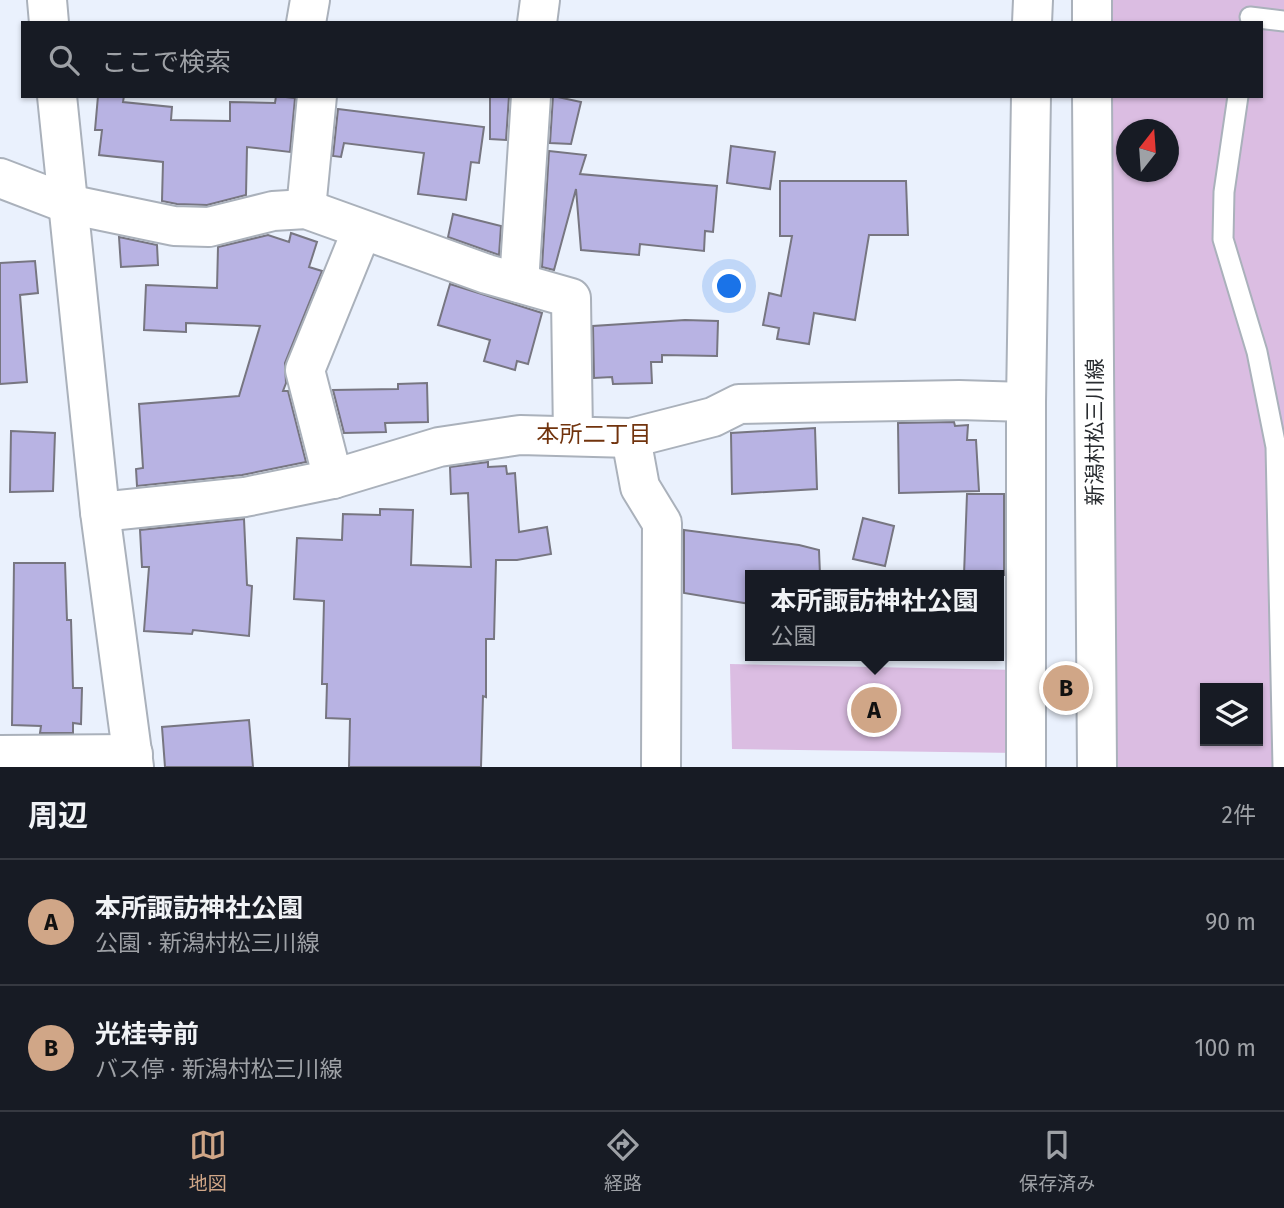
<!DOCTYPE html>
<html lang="ja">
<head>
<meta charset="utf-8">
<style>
  body { margin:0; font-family:"Fira Sans","Noto Sans JP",sans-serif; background:#242831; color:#f1f3f6 }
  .controls { position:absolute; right:21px; bottom:21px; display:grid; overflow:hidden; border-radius:0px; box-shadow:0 2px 5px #0004 }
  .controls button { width:63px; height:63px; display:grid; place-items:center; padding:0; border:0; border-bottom:2px solid #363941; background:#171b24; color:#f1f3f6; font:35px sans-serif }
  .compass { position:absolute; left:1116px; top:119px; width:63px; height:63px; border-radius:50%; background:#171b24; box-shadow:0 2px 5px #0004; rotate:17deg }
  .you { position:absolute; left:730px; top:287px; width:24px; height:24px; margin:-18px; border:5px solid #fff; border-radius:50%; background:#1a73e8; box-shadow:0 0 0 10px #1a73e833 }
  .badge { display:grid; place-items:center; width:46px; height:46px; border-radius:50%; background:#d0a687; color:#111; font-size:23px; font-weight:700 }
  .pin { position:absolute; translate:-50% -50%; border:4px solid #fff; box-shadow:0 2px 7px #0006 }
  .popup { position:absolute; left:745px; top:570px; width:259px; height:91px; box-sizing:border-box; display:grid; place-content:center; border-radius:0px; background:#171b24; filter:drop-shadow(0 2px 5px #0005); font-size:23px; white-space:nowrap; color:#9ea1a6 }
  .popup b { font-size:26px; color:#f1f3f6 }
  .popup::after { content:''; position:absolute; left:50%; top:100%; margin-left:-14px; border:14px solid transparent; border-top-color:#171b24 }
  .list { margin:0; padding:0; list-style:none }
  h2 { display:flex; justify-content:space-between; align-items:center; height:91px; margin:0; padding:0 28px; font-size:30px }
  h2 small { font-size:23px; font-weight:400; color:#9ea1a6 }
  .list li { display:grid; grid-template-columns:46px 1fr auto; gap:21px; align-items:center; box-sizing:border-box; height:126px; padding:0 28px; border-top:2px solid #363941 }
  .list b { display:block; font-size:26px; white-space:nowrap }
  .list p { margin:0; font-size:23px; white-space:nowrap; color:#9ea1a6 }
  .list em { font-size:23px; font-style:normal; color:#9ea1a6 }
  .icon { flex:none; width:38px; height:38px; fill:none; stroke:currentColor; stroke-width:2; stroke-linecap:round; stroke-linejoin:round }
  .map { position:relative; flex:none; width:1284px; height:767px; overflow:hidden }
  .search { position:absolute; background:#171b24; box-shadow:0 2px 5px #0004; left:21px; right:21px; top:21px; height:77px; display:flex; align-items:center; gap:18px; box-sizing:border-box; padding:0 24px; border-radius:0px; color:#9ea1a6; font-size:26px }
  .sheet { height:343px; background:#171b24 }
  nav { display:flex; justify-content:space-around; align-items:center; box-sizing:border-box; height:98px; border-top:2px solid #363941; background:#171b24; font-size:19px; color:#9ea1a6 }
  nav a { display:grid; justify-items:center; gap:4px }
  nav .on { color:#d0a687 }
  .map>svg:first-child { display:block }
  .green { fill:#dbbde2; fill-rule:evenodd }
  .building { fill:#b8b3e3; stroke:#777681; stroke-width:2 }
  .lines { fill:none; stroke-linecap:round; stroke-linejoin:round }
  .service-casing { stroke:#aab1bb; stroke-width:23 }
  .minor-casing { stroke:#aab1bb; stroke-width:42 }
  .tertiary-casing { stroke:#aab1bb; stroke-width:42 }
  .primary-casing { stroke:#aab1bb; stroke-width:42 }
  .service { stroke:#fff; stroke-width:19 }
  .minor { stroke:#fff; stroke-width:38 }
  .tertiary { stroke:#fff; stroke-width:38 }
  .primary { stroke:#fff; stroke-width:38 }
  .labels { text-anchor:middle; stroke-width:5; stroke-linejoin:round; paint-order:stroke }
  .street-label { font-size:21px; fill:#292c30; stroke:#fff }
  .neighbourhood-label { font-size:23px; fill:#71330d; stroke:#fff }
</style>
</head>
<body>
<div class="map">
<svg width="1284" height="767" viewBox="0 0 1284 767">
  <rect width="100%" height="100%" fill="#eaf1fd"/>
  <!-- green -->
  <g class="green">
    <path d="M1095 0H1284V767H1109L1098 96H1261V23H1096ZM1126 130H1168V172H1126ZM1205 688H1258V741H1205Z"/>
    <polygon points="730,664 1018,670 1018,753 732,749"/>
  </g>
  <!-- building -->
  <g class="building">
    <polygon points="98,96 124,96 123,102 172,107 171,120 230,121 230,102 275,103 276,96 295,98 290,152 247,147 246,195 207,205 177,204 162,201 163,162 99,155 102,130 95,130"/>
    <polygon points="490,96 509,96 506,140 490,139"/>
    <polygon points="553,96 581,102 571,144 550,143"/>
    <polygon points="338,109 484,127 479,163 471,162 466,200 418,194 424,153 344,143 341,157 333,156"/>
    <polygon points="731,146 775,152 770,189 727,183"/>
    <polygon points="549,151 586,155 580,174 717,186 713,232 705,231 704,251 640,244 639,255 581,250 576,189 554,270 542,267"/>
    <polygon points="780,181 906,181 908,235 869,235 855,320 814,313 809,344 777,339 779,328 763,325 769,293 781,296 792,236 780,236"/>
    <polygon points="453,214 501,226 499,255 448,237"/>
    <polygon points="291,233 317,242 309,267 322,271 285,363 286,383 283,391 288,391 306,462 242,475 137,486 136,469 143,468 139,404 239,396 260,326 186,323 186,332 144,330 146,285 217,288 218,247 268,235 289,242"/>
    <polygon points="119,237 157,245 158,265 121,267"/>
    <polygon points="35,261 38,293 20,295 27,382 0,384 0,263"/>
    <polygon points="450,284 542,313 528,364 517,361 515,370 484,361 490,340 438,325"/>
    <polygon points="685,320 718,321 717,356 662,355 662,362 651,362 652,383 613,384 612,377 594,378 593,326"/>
    <polygon points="427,383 428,422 385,423 386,432 344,433 333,390 398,389 398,384"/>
    <polygon points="954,422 955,426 968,425 967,440 976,440 979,491 899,493 898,423"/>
    <polygon points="815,428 817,489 732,494 731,433"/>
    <polygon points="11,431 55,433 53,491 10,492"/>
    <polygon points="488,462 488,467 506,466 507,474 515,473 519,532 547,527 551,554 517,560 496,560 494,639 486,639 486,697 483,696 481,767 349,767 350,719 326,718 327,684 322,684 324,601 294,599 297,538 342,540 343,514 380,515 380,509 413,510 411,565 471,567 468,493 451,494 450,467"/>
    <polygon points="967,494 1004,494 1004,575 964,575"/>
    <polygon points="863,518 894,526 885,566 853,559"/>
    <polygon points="244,519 247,585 252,586 249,636 193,630 192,634 144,631 149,567 142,567 140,530"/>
    <polygon points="684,530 799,545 819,550 820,575 750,575 750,604 684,593"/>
    <polygon points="14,563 65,563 67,620 71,620 73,688 82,688 81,724 73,723 73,733 40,733 41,726 12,725"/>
    <polygon points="249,720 253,767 165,767 162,727"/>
  </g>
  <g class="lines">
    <!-- service casing -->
    <g class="service-casing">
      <g id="service">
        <polyline points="1250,17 1284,21"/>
        <polyline points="1238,96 1224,192 1223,239 1257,352 1276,447 1283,767"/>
      </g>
    </g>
    <!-- minor casing -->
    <g class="minor-casing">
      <g id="minor">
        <polyline points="306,23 310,0"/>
        <polyline points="537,23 540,0"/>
        <polyline points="1032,23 1033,0"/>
        <polyline points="0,178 68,204 174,226 209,227 273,211 306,209 487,274 571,298 573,436"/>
        <polyline points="306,209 317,96"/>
        <polyline points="519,283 531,96"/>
        <polyline points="631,438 640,487 662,523 661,767"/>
        <polyline points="333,479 305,370 362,230"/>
        <polyline points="100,512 245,497 333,479 439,447 520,435 631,438 713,417 739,404 959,400 1026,402"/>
        <polyline points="0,755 133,754"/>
        <polyline points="1026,767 1026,402 1031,96"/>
      </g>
    </g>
    <!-- tertiary casing -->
    <g class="tertiary-casing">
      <g id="tertiary">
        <polyline points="47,0 49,23"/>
        <polyline points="57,96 100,512 134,767"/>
      </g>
    </g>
    <!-- primary casing -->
    <g class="primary-casing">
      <g id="primary">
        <polyline points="1092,0 1092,23"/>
        <polyline points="1092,96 1097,767"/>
      </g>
    </g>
    <!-- service -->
    <use href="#service" class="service"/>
    <!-- minor -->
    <use href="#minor" class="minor"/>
    <!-- tertiary -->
    <use href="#tertiary" class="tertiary"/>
    <!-- primary -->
    <use href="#primary" class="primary"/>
  </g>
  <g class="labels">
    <!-- street labels -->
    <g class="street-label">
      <text transform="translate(1095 432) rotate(-90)" y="7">新潟村松三川線</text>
    </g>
    <!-- neighbourhood labels -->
    <g class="neighbourhood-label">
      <text x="594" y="442">本所二丁目</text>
    </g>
  </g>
</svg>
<div class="controls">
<button><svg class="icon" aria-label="layers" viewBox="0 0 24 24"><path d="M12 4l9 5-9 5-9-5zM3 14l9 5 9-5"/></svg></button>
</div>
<svg class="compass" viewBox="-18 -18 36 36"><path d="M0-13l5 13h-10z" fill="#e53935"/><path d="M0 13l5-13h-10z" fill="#9ea1a6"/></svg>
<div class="you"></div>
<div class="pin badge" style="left:874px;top:710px">A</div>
<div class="popup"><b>本所諏訪神社公園</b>公園</div>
<div class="pin badge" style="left:1066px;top:688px">B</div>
<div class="search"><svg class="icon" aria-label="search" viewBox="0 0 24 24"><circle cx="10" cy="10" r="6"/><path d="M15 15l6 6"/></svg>ここで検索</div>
</div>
<section class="sheet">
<h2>周辺<small>2件</small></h2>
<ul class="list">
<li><span class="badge">A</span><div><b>本所諏訪神社公園</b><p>公園 · 新潟村松三川線</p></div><em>90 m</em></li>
<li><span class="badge">B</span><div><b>光桂寺前</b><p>バス停 · 新潟村松三川線</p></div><em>100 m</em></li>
</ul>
</section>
<nav>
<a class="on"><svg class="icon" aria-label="map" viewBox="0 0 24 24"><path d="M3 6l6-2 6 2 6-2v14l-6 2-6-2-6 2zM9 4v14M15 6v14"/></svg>地図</a>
<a><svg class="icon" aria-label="directions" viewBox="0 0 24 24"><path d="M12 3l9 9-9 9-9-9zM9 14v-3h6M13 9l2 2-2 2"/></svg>経路</a>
<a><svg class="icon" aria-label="saved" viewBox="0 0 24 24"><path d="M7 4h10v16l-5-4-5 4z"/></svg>保存済み</a>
</nav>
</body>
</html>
